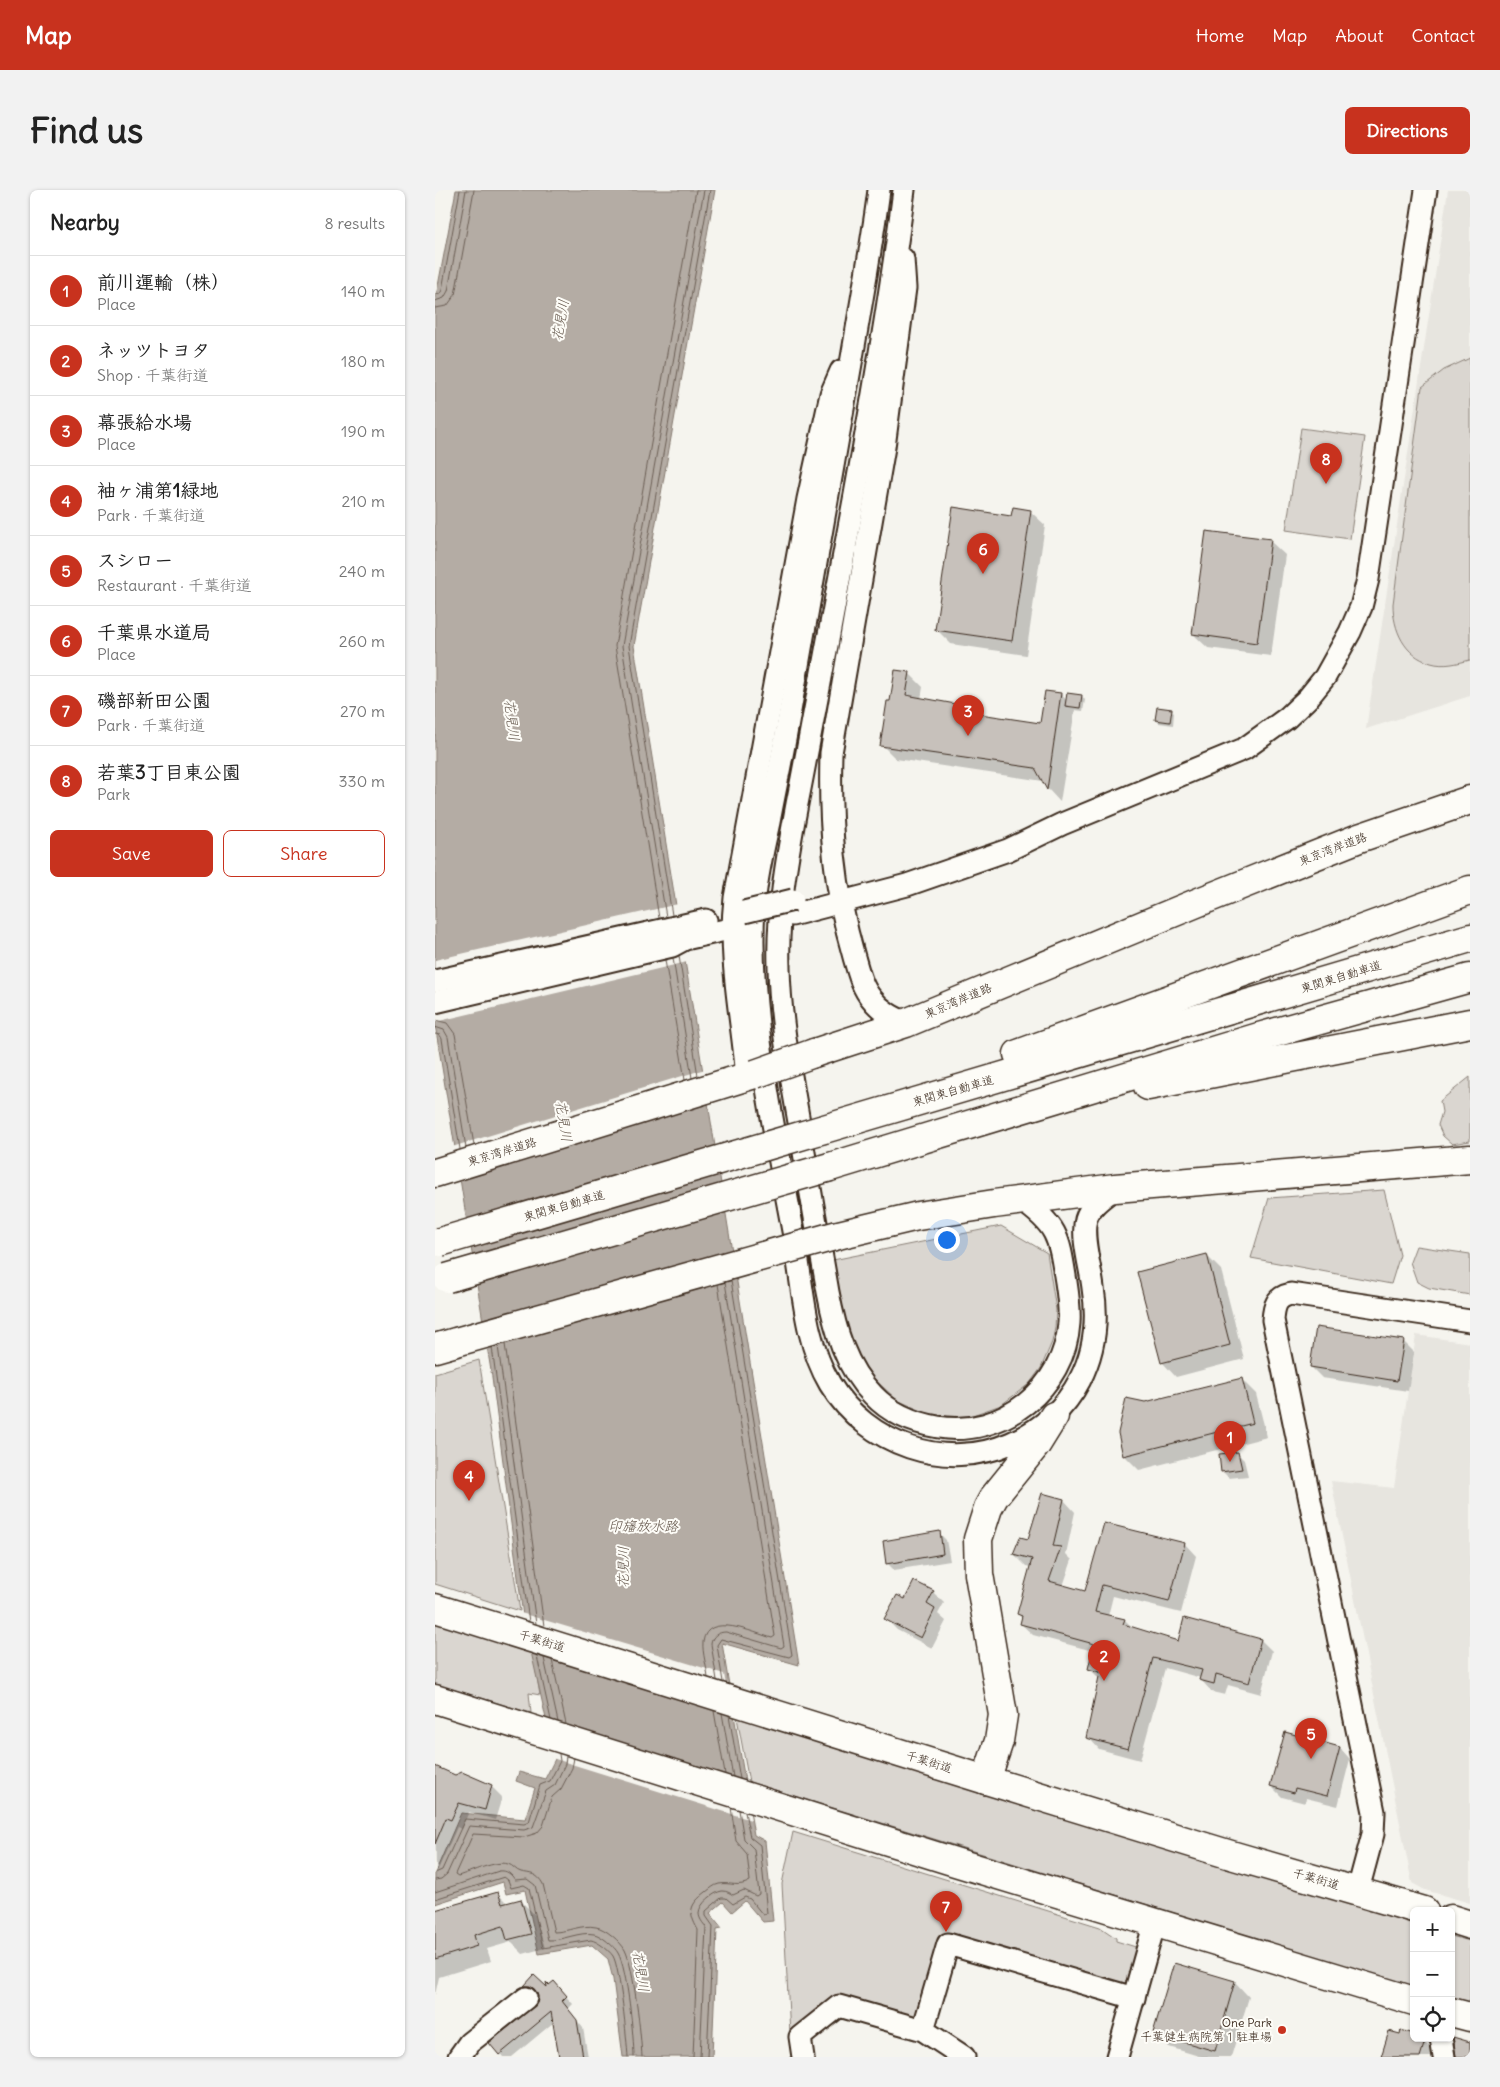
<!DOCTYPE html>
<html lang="en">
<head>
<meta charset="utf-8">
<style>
  body { margin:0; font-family:Delius,"Klee One",sans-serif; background:#f2f2f2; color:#222 }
  .controls { position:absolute; right:15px; bottom:15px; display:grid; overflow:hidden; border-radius:8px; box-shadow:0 1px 4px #0004 }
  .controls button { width:45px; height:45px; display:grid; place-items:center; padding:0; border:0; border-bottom:1px solid #e0e0e0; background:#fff; color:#222; font:25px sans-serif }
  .you { position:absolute; left:511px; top:1049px; width:18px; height:18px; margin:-12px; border:4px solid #fff; border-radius:50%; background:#1a73e8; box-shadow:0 0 0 8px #1a73e833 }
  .badge { display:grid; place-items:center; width:32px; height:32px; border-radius:50%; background:#c8321e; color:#fff; font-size:16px; font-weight:700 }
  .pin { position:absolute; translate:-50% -41px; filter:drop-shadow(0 1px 2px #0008) }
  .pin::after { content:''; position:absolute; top:26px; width:18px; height:15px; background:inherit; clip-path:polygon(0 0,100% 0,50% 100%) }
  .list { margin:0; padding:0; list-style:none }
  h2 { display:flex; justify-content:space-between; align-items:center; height:65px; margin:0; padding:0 20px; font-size:21px }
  h2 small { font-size:16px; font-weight:400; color:#767676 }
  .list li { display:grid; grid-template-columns:32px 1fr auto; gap:15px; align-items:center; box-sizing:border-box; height:70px; padding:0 20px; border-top:1px solid #e0e0e0 }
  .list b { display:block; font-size:19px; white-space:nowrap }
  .list p { margin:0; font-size:16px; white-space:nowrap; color:#767676 }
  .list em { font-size:16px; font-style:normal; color:#767676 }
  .actions { display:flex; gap:10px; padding:15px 20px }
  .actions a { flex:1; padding:11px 0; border:1px solid #c8321e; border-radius:8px; text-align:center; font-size:18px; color:#c8321e }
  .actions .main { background:#c8321e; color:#fff }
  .icon { flex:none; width:28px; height:28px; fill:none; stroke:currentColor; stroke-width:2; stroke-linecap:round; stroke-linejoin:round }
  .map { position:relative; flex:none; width:1035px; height:1867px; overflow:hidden; border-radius:8px }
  header { display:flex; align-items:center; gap:30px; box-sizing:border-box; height:70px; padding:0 25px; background:#c8321e; color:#fff }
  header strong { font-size:24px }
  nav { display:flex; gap:28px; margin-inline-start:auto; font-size:18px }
  .intro { display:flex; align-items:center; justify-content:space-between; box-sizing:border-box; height:120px; padding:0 30px }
  h1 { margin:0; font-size:35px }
  .button { padding:12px 22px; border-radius:8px; background:#c8321e; color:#fff; font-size:18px; font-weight:700 }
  main { display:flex; gap:30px; padding:0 30px }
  aside { flex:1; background:#fff; border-radius:8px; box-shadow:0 1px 4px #0004 }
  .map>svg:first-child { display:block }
  .built { fill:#e7e5df }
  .green { fill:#dad6d0; stroke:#8a8077 }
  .water { fill:#b4aca4; stroke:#84786e }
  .pier { fill:#f5f4ee }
  .shadow { fill:#0003 }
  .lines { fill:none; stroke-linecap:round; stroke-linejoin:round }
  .shore { stroke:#6b5e54; stroke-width:1 }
  .building { fill:#c7c1bb; stroke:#3b2a1e }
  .minor-casing { stroke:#3b2a1e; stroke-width:25 }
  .highway-casing { stroke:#3b2a1e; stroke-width:31 }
  .minor { stroke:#fdfcf7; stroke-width:21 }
  .highway { stroke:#fdfcf7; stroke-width:28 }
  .minor-bridge-casing { stroke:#3b2a1e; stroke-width:25; stroke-linecap:butt }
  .highway-bridge-casing { stroke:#3b2a1e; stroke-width:31; stroke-linecap:butt }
  .minor-bridge { stroke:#fdfcf7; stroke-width:21 }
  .highway-bridge { stroke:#fdfcf7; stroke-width:28 }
  .poi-dot { fill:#c8321e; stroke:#fdfcf7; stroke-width:2 }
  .labels { text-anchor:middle; stroke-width:4; stroke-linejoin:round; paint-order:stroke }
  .street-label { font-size:12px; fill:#3b2a1e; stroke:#fdfcf7 }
  .poi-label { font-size:12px; fill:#3b2a1e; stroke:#fdfcf7; text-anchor:end }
  .water-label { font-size:14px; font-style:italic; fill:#65584d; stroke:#fdfcf7 }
</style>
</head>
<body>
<header>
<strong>Map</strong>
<nav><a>Home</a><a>Map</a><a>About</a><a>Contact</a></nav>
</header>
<div class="intro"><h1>Find us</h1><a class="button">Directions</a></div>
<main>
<aside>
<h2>Nearby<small>8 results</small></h2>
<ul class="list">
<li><span class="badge">1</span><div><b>前川運輸（株）</b><p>Place</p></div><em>140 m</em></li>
<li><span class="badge">2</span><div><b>ネッツトヨタ</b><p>Shop · 千葉街道</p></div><em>180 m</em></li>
<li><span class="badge">3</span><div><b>幕張給水場</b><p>Place</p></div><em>190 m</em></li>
<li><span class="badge">4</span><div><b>袖ヶ浦第1緑地</b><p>Park · 千葉街道</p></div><em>210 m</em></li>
<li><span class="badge">5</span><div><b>スシロー</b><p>Restaurant · 千葉街道</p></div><em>240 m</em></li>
<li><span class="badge">6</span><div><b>千葉県水道局</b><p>Place</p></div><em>260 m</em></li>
<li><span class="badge">7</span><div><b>磯部新田公園</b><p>Park · 千葉街道</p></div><em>270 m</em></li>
<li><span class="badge">8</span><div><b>若葉3丁目東公園</b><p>Park</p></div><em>330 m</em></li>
</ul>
<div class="actions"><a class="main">Save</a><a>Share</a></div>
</aside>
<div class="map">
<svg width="1035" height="1867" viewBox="0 0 1035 1867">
  <rect width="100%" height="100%" fill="#f5f4ee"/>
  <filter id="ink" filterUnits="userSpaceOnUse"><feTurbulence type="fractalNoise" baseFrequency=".02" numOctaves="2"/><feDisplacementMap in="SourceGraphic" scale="10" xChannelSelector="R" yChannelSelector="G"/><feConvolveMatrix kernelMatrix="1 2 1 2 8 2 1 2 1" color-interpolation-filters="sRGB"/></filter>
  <g filter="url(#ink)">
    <!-- built -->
    <g class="built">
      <polygon points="1013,0 1035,0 1035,506 931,539"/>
      <polygon points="981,1145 1035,1153 1035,1713 990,1700 977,1693 896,1291 959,1298"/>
    </g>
    <!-- green -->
    <g class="green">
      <path d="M1035 168V470C1023 473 1009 477 996 473 969 466 958 439 958 414L987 197 1009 180Z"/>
      <polygon points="866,238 930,247 915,349 851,340"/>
      <polygon points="1035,887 1035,951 1017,954 1008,946 1003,935 1007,922 1005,911"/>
      <polygon points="949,1000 965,1065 956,1094 816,1068 834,1008"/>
      <polygon points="566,1036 612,1063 621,1120 620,1138 617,1152 606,1178 594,1194 566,1215 532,1227 496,1225 462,1210 434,1184 412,1150 393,1071"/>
      <polygon points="981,1056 1035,1064 1035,1105 994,1098 982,1092 975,1072"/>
      <polygon points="44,1170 85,1421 0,1394 0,1183"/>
      <polygon points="0,1428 97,1458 105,1505 94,1503 96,1523 0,1494"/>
      <polygon points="301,1522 979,1734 979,1797 314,1592"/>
      <polygon points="358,1642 665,1737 681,1748 681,1751 704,1758 694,1791 686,1795 508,1744 484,1824 476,1828 402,1807 355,1844 347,1694"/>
      <polygon points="1016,1746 1035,1751 1035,1814 1016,1808"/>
    </g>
    <!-- water -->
    <polygon class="water" points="21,0 280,0 199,456 364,1475 287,1453 319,1645 330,1651 338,1731 328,1732 310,1711 297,1722 288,1712 275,1723 287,1738 282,1739 277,1867 188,1867 178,1789 173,1769 157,1755 104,1764 90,1700 71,1704 68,1692 0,1714 0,1683 26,1623 90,1629 100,1598 81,1591 84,1582 110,1589 120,1569 88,1426 57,1187 0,834 0,112"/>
    <!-- pier -->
    <g class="pier">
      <polygon points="243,714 252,772 0,832 0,770"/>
      <polygon points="270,879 275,911 22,989 17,957"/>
      <polygon points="86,1423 289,1484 296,1523 93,1455"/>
      <polygon points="109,1532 309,1594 316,1630 117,1568"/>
    </g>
    <!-- shadow -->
    <g class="shadow">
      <polygon points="595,321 610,335 591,465 516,454 501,439 577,327"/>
      <polygon points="835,351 850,365 836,466 773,458 758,444"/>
      <polygon points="474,483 488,497 486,509 525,516 533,524 606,534 611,502 626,504 632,511 647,506 650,510 648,521 640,520 625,612 613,599 608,591 461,569 447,555 456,513"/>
      <polygon points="736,520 739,523 738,535 724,533 721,530"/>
      <polygon points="772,1066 786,1080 809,1169 741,1187 727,1172"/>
      <polygon points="968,1151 979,1162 973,1201 887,1188 876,1177"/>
      <polygon points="806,1189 821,1204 832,1247 704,1280 689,1265 710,1214"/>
      <polygon points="802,1263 809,1270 813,1286 794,1288 787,1281"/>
      <polygon points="608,1305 629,1310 640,1322 631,1364 637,1370 628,1396 651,1402 670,1334 750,1354 761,1366 746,1423 678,1406 673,1426 690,1430 698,1438 743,1453 826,1450 837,1461 826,1504 793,1495 790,1505 777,1502 766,1490 766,1488 730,1478 705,1570 664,1559 653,1547 665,1489 654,1478 658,1461 598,1445 586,1434 588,1429 583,1424 596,1377 591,1376 579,1364 594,1351"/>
      <polygon points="504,1343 511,1350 515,1371 459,1380 452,1373"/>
      <polygon points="498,1402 509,1413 503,1424 511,1431 497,1458 462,1440 451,1429 471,1410"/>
      <polygon points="905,1558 915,1569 903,1616 871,1608 870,1613 847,1607 836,1596"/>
      <polygon points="0,1584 20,1586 56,1596 67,1607 60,1630 34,1622 26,1639 22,1637 1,1684"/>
      <polygon points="62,1703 73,1714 85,1710 100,1725 110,1758 88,1764 76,1752 52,1759 56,1771 4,1787 0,1805 0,1721"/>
      <polygon points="99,1787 114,1800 125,1800 138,1814 133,1819 148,1838 153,1867 125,1867 119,1832 77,1867 68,1867 56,1853 104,1814 103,1803 97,1802 90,1796"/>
      <polygon points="800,1792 814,1807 796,1867 767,1867 734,1857 720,1843"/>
      <polygon points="979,1848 989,1852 1000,1863 999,1867 947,1867"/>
    </g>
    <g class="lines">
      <!-- shore -->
      <g class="shore">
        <polyline points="0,105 5,104 7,100 25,0"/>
        <polyline points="0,111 9,108 13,101 31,0"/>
        <polyline points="0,118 12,116 20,105 39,0"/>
        <polyline points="237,725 194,456 275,0"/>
        <polyline points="231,727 187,456 269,0"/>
        <polyline points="224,728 180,456 261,0"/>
        <polyline points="244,766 263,886"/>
        <polyline points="238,768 257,888"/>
        <polyline points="230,770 250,890"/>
        <polyline points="0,830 12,833 20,844 39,955"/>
        <polyline points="0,837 9,840 13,847 31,958"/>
        <polyline points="0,844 5,845 7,849 25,959"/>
        <polyline points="70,1154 109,1436"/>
        <polyline points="63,1156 101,1434"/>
        <polyline points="57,1157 94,1432"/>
        <polyline points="102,1466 116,1530"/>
        <polyline points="109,1468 123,1532"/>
        <polyline points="117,1470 131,1534"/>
        <path d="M273 1488C272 1477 267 1463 268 1452 272 1421 319 1443 337 1448L340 1446 283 1094"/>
        <path d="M282 1490 276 1454C277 1446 283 1442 291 1442L346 1458 349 1456 290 1092"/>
        <polyline points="288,1492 282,1455 286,1449 354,1467 357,1465 296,1090"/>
        <polyline points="279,1521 290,1584"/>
        <polyline points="287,1523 298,1587"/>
        <polyline points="294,1525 305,1589"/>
        <path d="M139 1568 137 1578 126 1599 117 1607 108 1636 102 1643 89 1647 38 1644 20 1684 23 1686C36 1682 61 1670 73 1674 78 1675 81 1681 86 1682 96 1684 102 1683 108 1694L119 1742C132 1742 147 1734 161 1737 170 1738 186 1752 190 1760 199 1778 206 1845 207 1867"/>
        <polyline points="0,1683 7,1680 30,1629 89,1634 94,1632 105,1595 115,1591 125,1571 124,1564"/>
        <polyline points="0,1690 6,1689 12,1684 34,1636 89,1640 98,1637 111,1601 120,1595 130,1574 131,1566"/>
        <path d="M0 1702 64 1681C72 1680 76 1684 80 1690L92 1689 100 1695 113 1750C127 1751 145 1741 159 1744 166 1745 180 1757 183 1763 192 1778 199 1847 199 1867"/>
        <path d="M0 1709 69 1687 73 1690 76 1698 89 1695 94 1698 108 1758 156 1750C162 1751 174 1760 178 1766 185 1778 192 1850 193 1867"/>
        <path d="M258 1867 263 1740C253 1722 254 1715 271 1702 275 1699 279 1695 284 1694 295 1692 304 1698 315 1691L312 1664 301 1651 296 1617"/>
        <path d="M265 1867 271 1737C268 1733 264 1729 264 1723 264 1714 279 1702 287 1701 292 1701 295 1703 298 1705L309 1700 321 1706 324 1704 319 1659 309 1649 304 1620"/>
        <polyline points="272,1867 278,1736 271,1726 271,1721 286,1708 291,1708 298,1714 310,1707 315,1709 328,1725 332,1723 325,1655 315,1647 310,1622"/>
      </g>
    </g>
    <!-- building -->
    <g class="building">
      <polygon points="518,317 576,326 578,317 596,320 577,451 500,440"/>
      <polygon points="771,341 836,349 822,453 757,444"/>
      <polygon points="460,480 475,482 471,505 526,515 525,521 605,533 610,501 626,503 612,600 600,578 445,556 452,511 455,511"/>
      <polygon points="632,503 647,505 645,518 630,516"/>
      <polygon points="722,517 737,519 735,532 720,530"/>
      <polygon points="772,1064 795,1155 726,1173 702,1082"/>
      <polygon points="881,1137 969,1150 962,1191 875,1177"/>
      <polygon points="807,1188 818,1233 688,1266 683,1243 691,1208 710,1212"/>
      <polygon points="803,1262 807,1279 786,1282 784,1264"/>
      <polygon points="607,1303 629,1309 618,1356 626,1357 614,1391 650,1401 669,1333 750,1353 734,1412 667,1395 660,1422 690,1429 688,1434 743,1451 749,1428 826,1449 814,1493 781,1484 779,1494 764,1490 767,1480 718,1468 693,1559 651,1548 665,1482 653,1479 659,1454 585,1434 587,1426 582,1424 597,1369 578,1364 585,1347 593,1349"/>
      <polygon points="505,1341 508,1364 451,1374 448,1351"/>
      <polygon points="479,1391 499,1401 492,1414 500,1419 486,1448 449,1429 462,1405 470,1409"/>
      <polygon points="850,1542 905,1557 892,1606 860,1598 859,1603 835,1596"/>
      <polygon points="0,1576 20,1585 27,1582 57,1595 50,1620 24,1613 16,1630 11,1628 0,1654"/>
      <polygon points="63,1702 67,1714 86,1709 96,1744 72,1750 68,1736 39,1745 42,1756 0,1769 0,1720"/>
      <polygon points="739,1773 800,1791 780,1861 718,1843"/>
      <polygon points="99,1785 112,1797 111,1792 114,1795 119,1791 132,1806 127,1811 142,1830 148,1867 124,1867 116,1822 64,1865 54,1853 102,1813 103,1806 100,1800 95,1796 89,1796"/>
      <polygon points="966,1840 979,1844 979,1848 990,1851 985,1867 946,1867 954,1841 965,1844"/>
      <polygon points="1018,1847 1035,1852 1035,1867 1021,1867"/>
    </g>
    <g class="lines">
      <!-- minor casing -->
      <g class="minor-casing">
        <g id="minor">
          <path d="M444 0C437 54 427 108 418 162 397 282 376 401 355 521 349 558 341 595 334 632 328 660 321 688 319 717 312 824 341 946 360 1052 368 1099 370 1152 395 1194 432 1255 510 1282 576 1253 639 1225 669 1165 658 1098 656 1079 646 1047 651 1029 655 1015 670 1006 680 998"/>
          <path d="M469 0C448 165 415 330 385 493 377 534 370 574 362 614 352 668 342 722 344 777 345 829 355 880 364 932 373 988 383 1045 393 1102 400 1139 410 1177 438 1205 455 1223 479 1233 503 1237 567 1248 630 1198 634 1133 635 1119 633 1105 631 1092 624 1049 624 1036 586 1010"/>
          <path d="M468 69 470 98 449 257 396 563C394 634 399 699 419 767 423 781 427 798 437 809 446 821 458 827 471 833"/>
          <polyline points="357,725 472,695 573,660 627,634 809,559 852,528 873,508 890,487 915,442 926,417 933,389 991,0"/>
          <polyline points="0,791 271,730"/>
          <polyline points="0,812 237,756 250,749 308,736"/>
          <path d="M312 887C307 828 293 767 300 708L373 309 396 204 406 181"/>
          <path d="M923 1700 938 1644 939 1622 838 1130C839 1116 841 1107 856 1104L1035 1131"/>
          <polyline points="488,1840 513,1754 699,1808"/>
          <polyline points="1006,1848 1009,1867"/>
          <polyline points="24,1867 34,1853 91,1808"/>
          <polyline points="368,1867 365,1847 404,1816 488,1840 529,1867"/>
          <polyline points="682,1867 720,1732"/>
        </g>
      </g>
      <!-- highway casing -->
      <g class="highway-casing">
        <g id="highway">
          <polyline points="379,863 471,833 764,712 924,648 1035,610"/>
          <polyline points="583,864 1035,700"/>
          <polyline points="713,896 1035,833"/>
          <polyline points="389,939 1035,748"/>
          <polyline points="395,977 824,847 1035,788"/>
          <polyline points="0,983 320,884"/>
          <polyline points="403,1045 483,1026 559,1014 680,998 1035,969"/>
          <polyline points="0,1158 21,1152"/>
          <polyline points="0,1418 551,1590 796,1665 989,1721"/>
          <polyline points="0,1509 520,1672 979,1811"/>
          <polyline points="551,1590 564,1551 568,1525 544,1384 543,1349 553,1318 559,1307 601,1255 619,1226"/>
          <polyline points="1016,1729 1035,1735"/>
          <polyline points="1016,1822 1035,1827"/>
        </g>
      </g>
      <!-- minor -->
      <use href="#minor" class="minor"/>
      <!-- highway -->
      <use href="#highway" class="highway"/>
      <!-- minor-bridge casing -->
      <g class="minor-bridge-casing">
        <polyline id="minor-bridge" points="309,722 358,710"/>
      </g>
      <!-- highway-bridge casing -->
      <g class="highway-bridge-casing">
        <g id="highway-bridge">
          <polyline points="320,884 379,863"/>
          <polyline points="5,1052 389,939"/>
          <polyline points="12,1088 395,977"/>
          <polyline points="21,1152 403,1045"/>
        </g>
      </g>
      <!-- minor-bridge -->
      <use href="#minor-bridge" class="minor-bridge"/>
      <!-- highway-bridge -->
      <use href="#highway-bridge" class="highway-bridge"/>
    </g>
  </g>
  <!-- markers -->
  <circle class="poi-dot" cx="847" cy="1840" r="5"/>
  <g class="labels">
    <!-- street labels -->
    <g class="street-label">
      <text transform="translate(898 659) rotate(-21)" y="4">東京湾岸道路</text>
      <text transform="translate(906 787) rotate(-17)" y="4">東関東自動車道</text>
      <text transform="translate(523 811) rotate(-23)" y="4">東京湾岸道路</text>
      <text transform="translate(518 901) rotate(-16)" y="4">東関東自動車道</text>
      <text transform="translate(67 962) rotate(-17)" y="4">東京湾岸道路</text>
      <text transform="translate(129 1016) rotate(-16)" y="4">東関東自動車道</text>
      <text transform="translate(107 1451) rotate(17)" y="4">千葉街道</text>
      <text transform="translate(494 1572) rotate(17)" y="4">千葉街道</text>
      <text transform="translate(881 1689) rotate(16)" y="4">千葉街道</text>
    </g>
    <!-- poi labels -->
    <g class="poi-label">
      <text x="837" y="1837">One Park<tspan x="837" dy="14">千葉健生病院第１駐車場</tspan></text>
    </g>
    <!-- water labels -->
    <g class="water-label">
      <text transform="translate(125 130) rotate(-80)" y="5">花見川</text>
      <text transform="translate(77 530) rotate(83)" y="5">花見川</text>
      <text transform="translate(129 931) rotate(81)" y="5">花見川</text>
      <text x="208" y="1341">印旛放水路</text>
      <text transform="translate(188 1377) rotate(-90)" y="5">花見川</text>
      <text transform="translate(206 1781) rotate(81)" y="5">花見川</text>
    </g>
  </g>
</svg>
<div class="controls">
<button>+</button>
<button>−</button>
<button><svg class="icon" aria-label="locate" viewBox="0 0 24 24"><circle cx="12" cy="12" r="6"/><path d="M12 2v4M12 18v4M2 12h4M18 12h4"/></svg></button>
</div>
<div class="you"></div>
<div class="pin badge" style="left:795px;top:1272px">1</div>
<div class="pin badge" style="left:669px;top:1491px">2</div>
<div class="pin badge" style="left:533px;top:546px">3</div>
<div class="pin badge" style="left:34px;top:1311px">4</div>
<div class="pin badge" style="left:876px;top:1569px">5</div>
<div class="pin badge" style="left:548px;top:384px">6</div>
<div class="pin badge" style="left:511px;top:1742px">7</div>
<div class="pin badge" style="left:891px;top:294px">8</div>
</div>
</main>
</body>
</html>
